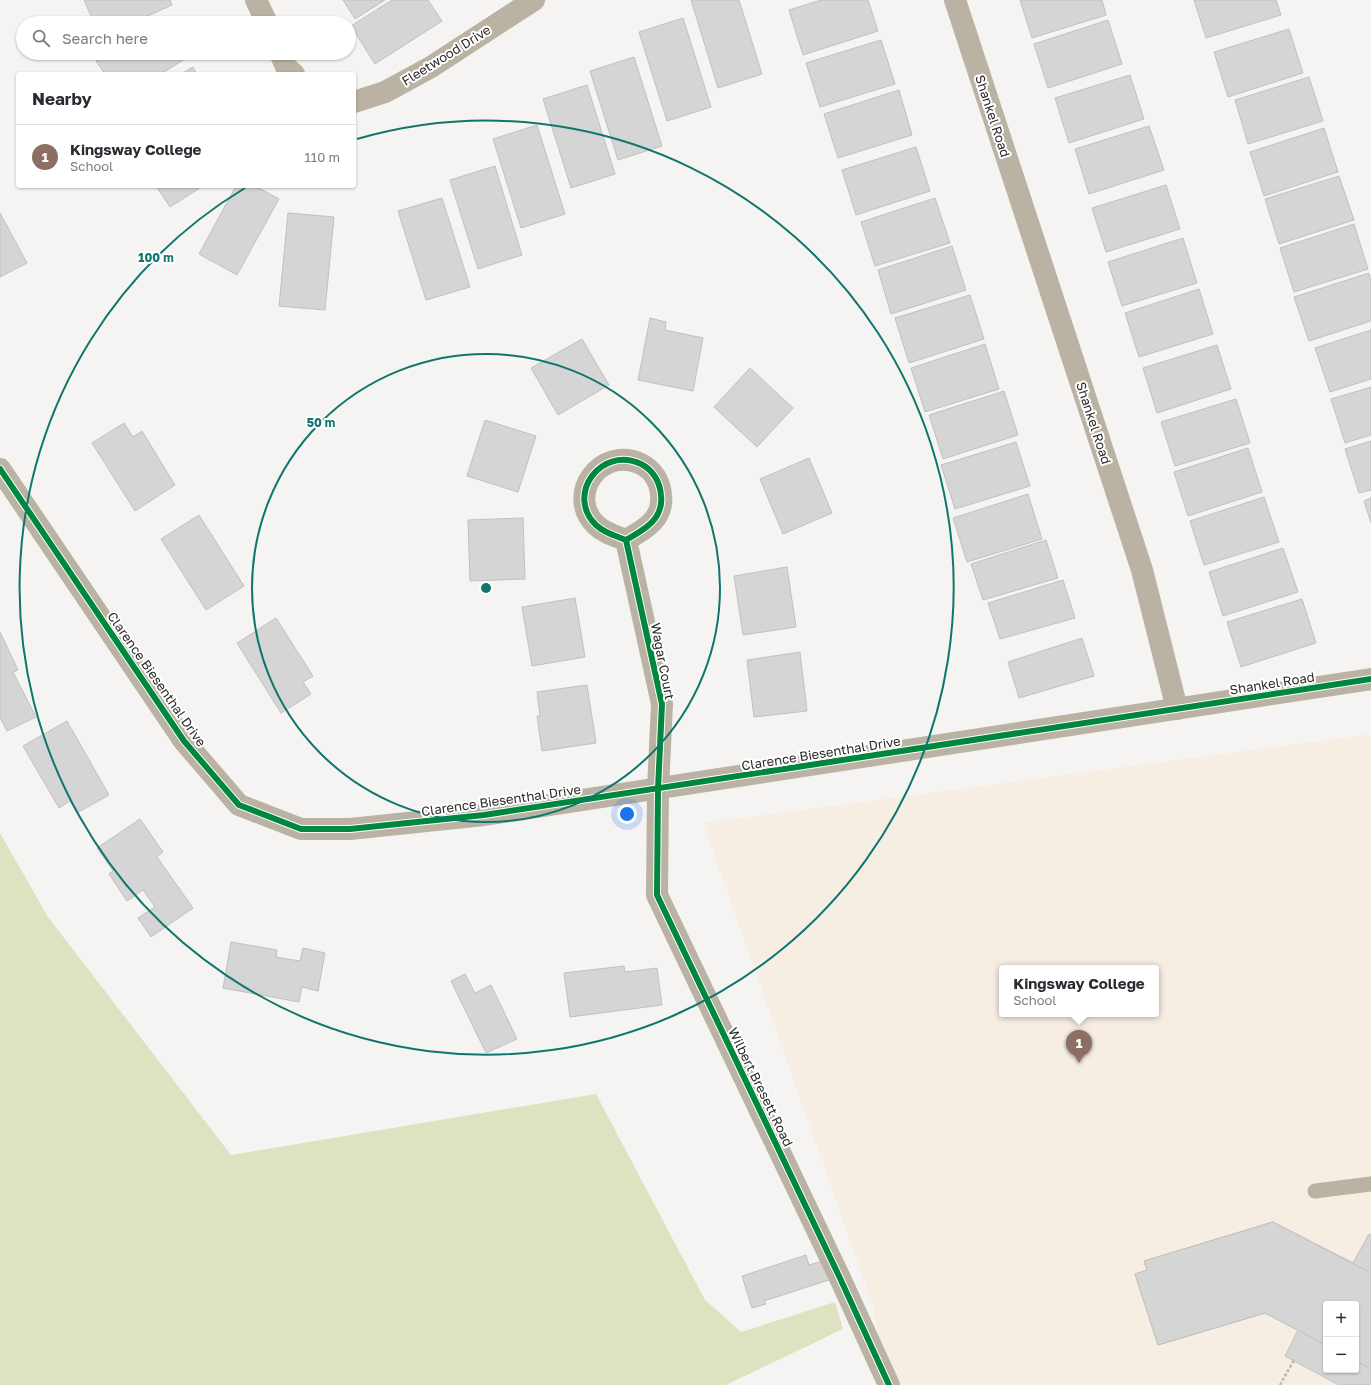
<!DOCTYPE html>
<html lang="en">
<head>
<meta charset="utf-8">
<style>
  body { margin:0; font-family:"Golos Text",sans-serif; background:#f2f2f3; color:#2b2b33 }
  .controls { position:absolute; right:12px; bottom:12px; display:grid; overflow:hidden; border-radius:4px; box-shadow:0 1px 3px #0004 }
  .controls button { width:36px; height:36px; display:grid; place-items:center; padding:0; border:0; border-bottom:1px solid #e1e1e2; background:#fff; color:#2b2b33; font:20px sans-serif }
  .you { position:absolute; left:627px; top:814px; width:14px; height:14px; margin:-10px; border:3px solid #fff; border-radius:50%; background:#1a73e8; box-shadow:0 0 0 6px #1a73e833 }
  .badge { display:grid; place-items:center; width:26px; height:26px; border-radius:50%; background:#db2777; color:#fff; font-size:13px; font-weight:700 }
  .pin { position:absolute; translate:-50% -33px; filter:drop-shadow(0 1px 2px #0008) }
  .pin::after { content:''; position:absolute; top:21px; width:14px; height:12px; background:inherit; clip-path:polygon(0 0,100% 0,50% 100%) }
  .popup { position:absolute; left:999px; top:965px; width:160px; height:52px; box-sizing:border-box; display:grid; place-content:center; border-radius:4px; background:#fff; filter:drop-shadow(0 1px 3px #0005); font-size:13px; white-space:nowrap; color:#7c7c81 }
  .popup b { font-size:15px; color:#2b2b33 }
  .popup::after { content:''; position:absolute; left:50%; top:100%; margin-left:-8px; border:8px solid transparent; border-top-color:#fff }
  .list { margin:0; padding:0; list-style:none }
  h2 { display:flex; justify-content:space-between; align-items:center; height:52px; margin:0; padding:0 16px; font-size:17px }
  h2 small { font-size:13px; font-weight:400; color:#7c7c81 }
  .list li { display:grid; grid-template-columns:26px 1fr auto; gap:12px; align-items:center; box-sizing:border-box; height:64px; padding:0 16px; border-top:1px solid #e1e1e2 }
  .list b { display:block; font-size:15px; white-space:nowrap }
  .list p { margin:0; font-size:13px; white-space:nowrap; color:#7c7c81 }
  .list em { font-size:13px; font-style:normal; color:#7c7c81 }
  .icon { flex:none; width:22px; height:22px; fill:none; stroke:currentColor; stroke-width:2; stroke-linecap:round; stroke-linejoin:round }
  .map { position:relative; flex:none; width:1371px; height:1385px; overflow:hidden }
  .search { position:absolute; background:#fff; box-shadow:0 1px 3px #0004; left:16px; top:16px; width:340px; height:44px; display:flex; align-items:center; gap:10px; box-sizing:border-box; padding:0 14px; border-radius:22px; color:#7c7c81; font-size:15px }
  .panel { position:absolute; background:#fff; box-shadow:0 1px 3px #0004; left:16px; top:72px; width:340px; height:116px; border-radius:4px }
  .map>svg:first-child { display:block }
  .education { fill:#f7eee3; fill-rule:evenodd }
  .green { fill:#dfe2c1 }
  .building { fill:#d6d5d5; stroke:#c1c0c0; fill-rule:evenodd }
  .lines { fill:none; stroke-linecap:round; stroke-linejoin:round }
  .path { stroke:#beb8b1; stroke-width:2.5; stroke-dasharray:3 2; stroke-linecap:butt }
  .service { stroke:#bab3a4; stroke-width:15 }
  .minor { stroke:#bab3a4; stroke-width:22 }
  .cycleway-casing { stroke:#fff; stroke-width:8 }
  .cycleway { stroke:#00873e; stroke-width:6 }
  .ring { fill:none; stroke:#0f766e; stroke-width:2 }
  .labels { text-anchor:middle; stroke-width:4; stroke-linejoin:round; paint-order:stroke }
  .street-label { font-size:13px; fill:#2a2928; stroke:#fff }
  .centre { fill:#0f766e; stroke:#fff; stroke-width:2 }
  .ring-label { font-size:12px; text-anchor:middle; font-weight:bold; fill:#0f766e; stroke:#fff; stroke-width:4; stroke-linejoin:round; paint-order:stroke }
</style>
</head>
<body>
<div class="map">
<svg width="1371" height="1385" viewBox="0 0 1371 1385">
  <rect width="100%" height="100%" fill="#f6f4f2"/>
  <!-- education -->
  <path class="education" d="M1371 734V1385H887L872 1303 703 823ZM1002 968H1156V1014H1002ZM1326 1304H1356V1370H1326Z"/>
  <!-- green -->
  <polygon class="green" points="0,833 48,917 231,1155 596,1094 705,1300 741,1332 835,1302 843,1329 726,1385 0,1385"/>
  <!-- building -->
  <g class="building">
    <polygon points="84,0 170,0 172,5 132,23 94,23"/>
    <polygon points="343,0 385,0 355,19"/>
    <polygon points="392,0 428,0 442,21 375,64 351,26"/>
    <polygon points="691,0 739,0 762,74 718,88"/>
    <polygon points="821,0 868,0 878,31 803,55 789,10"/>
    <polygon points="1020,0 1102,0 1106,15 1032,38"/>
    <polygon points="1194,0 1276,0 1281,15 1206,38"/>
    <polygon points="683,18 711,107 667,121 639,32"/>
    <polygon points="1108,20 1122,64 1048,88 1034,44"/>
    <polygon points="1289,29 1303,73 1228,97 1214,52"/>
    <polygon points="881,40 895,84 820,107 806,63"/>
    <polygon points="110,53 185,53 188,57 161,74 105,74 96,61"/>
    <polygon points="634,57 662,146 618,160 590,71"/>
    <polygon points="193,67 197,74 181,74"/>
    <polygon points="1130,75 1144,119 1069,143 1055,98"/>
    <polygon points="1309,77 1323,121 1248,144 1235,100"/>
    <polygon points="587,85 615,174 571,188 543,99"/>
    <polygon points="899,90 912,135 838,158 824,114"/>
    <polygon points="537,125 565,214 521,228 493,139"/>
    <polygon points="1149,126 1164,170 1089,194 1075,149"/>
    <polygon points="1324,128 1338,172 1264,196 1250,152"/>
    <polygon points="916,147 930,191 856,215 842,170"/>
    <polygon points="495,166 522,255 478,269 450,180"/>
    <polygon points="1339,176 1354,220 1279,244 1265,199"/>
    <polygon points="1166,185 1180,229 1106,252 1092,208"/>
    <polygon points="156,186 203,186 170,207"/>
    <polygon points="236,186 255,186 279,199 237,275 199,254"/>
    <polygon points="442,198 470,287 426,300 398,211"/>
    <polygon points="935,198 950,243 875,266 861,222"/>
    <polygon points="0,213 27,263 0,277"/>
    <polygon points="288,213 334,217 325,310 279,306"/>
    <polygon points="1354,224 1368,269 1294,292 1280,248"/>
    <polygon points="1183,238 1197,283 1122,306 1108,262"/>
    <polygon points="952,246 966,290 891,314 878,270"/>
    <polygon points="1369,273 1371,281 1371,321 1309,341 1294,297"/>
    <polygon points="1199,289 1213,334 1139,357 1125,313"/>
    <polygon points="970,295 984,339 909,363 895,318"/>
    <polygon points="650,318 666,322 665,330 703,338 693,391 638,380"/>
    <polygon points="1371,330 1371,379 1330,392 1315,348"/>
    <polygon points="582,339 609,385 558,415 531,368"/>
    <polygon points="985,344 999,389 925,412 911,368"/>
    <polygon points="1217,345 1231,389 1157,413 1143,368"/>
    <polygon points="750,368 793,408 757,447 714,407"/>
    <polygon points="1371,387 1371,435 1345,443 1331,399"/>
    <polygon points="1004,391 1018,435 943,459 929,415"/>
    <polygon points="1236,399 1250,443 1175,466 1161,422"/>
    <polygon points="485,420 536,436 518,492 467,476"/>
    <polygon points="124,423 133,437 142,431 175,485 135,511 92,443"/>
    <polygon points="1371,441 1371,490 1359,493 1345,449"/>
    <polygon points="1016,442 1030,486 955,509 941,465"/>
    <polygon points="1248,448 1262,492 1188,516 1174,472"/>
    <polygon points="809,458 832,513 783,534 760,479"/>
    <polygon points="1028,494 1042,539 967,562 953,518"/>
    <polygon points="1264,497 1279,542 1204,565 1190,521"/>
    <polygon points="1371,498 1371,523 1364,501"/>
    <polygon points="199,515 244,586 206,610 161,539"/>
    <polygon points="523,518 525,579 470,581 468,520"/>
    <polygon points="1046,540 1058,578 983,600 971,564"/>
    <polygon points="1283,548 1298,592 1223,616 1209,572"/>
    <polygon points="787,567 796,627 743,635 734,576"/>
    <polygon points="1063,580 1075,618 1000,639 988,603"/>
    <polygon points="575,598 585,657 532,666 522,607"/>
    <polygon points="1302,599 1316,643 1241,667 1227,622"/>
    <polygon points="276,618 313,676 303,682 311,694 281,713 237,643"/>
    <polygon points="0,632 18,670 13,672 36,717 7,731 0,718"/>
    <polygon points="1082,638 1094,676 1019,698 1008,662"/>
    <polygon points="800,652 807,711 754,717 747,660"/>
    <polygon points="587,685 596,743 542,751 537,716 540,716 537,692"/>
    <polygon points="67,721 109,795 77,813 70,801 59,808 23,746"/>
    <polygon points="140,819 163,852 157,857 193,908 151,937 138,918 155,907 143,890 127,901 109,874 113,871 97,848"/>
    <polygon points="231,942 277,950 276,957 300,961 303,948 325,953 318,991 302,987 299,1002 223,988"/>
    <polygon points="624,966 625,972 657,968 662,1005 570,1017 564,973"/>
    <polygon points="465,974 475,993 491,985 517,1039 486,1053 451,981"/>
    <path d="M1273 1222 1353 1263 1369 1234 1371 1235V1385H1339L1285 1356 1298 1330 1265 1313 1158 1345 1135 1274 1147 1270 1144 1261ZM1326 1304H1356V1370H1326Z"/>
    <polygon points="1273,1222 1371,1273 1371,1369 1356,1361 1356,1304 1326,1304 1326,1345 1265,1313 1158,1345 1135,1274 1147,1270 1144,1261"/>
    <polygon points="806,1255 809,1265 826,1260 832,1279 764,1301 766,1304 752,1308 742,1276"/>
  </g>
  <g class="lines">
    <!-- path -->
    <polyline class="path" points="1280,1385 1294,1360"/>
    <!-- service -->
    <polyline class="service" points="1315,1191 1371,1184"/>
    <!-- minor -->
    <g class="minor">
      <polyline points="256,0 267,23"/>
      <polyline points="955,0 1142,570 1177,709"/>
      <polyline points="280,53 286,67 294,74"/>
      <polyline points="354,102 385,92 431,67 534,0"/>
      <polyline points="0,469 184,741 239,805 301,829 350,829 484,815 1371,679"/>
      <path d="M626 540C644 530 664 519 661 495 660 482 653 470 641 464 601 445 565 495 596 525 604 533 616 536 626 540L662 704 658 789 657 895 839 1276 889 1385"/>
    </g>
    <!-- cycleway casing -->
    <g class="cycleway-casing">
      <g id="cycleway">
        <polyline points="0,469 184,741 239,805 301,829 350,829 484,815 1371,679"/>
        <path d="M626 540C644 530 664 519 661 495 660 482 653 470 641 464 601 445 565 495 596 525 604 533 616 536 626 540L662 704 658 789 657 895 839 1276 889 1385"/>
      </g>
    </g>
    <!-- cycleway -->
    <use href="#cycleway" class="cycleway"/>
  </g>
  <!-- distance rings -->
  <g class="ring">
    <circle cx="486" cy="588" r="234"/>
    <path d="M357 139A467 467 0 1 1 245 188"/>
  </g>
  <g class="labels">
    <!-- street labels -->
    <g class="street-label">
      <text transform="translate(446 55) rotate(-32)" y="5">Fleetwood Drive</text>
      <text transform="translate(993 116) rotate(72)" y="5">Shankel Road</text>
      <text transform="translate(1094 423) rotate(72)" y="5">Shankel Road</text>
      <text transform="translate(663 661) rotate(79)" y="5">Wagar Court</text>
      <text transform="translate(157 679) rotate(55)" y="5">Clarence Biesenthal Drive</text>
      <text transform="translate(1272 683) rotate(-9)" y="5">Shankel Road</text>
      <text transform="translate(821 753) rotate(-9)" y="5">Clarence Biesenthal Drive</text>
      <text transform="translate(501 800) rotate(-8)" y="5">Clarence Biesenthal Drive</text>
      <text transform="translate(761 1087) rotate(64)" y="5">Wilbert Bresett Road</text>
    </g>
  </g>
  <circle cx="486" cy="588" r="6" class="centre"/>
  <g class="ring-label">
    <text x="156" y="262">100 m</text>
    <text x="321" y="427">50 m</text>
  </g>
</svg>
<div class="controls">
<button>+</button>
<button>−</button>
</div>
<div class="you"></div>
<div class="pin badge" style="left:1079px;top:1063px;background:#8d6e63">1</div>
<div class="popup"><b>Kingsway College</b>School</div>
<div class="search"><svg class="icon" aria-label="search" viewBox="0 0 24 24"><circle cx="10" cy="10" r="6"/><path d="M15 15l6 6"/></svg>Search here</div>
<section class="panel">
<h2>Nearby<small></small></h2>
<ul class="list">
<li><span class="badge" style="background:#8d6e63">1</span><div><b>Kingsway College</b><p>School</p></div><em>110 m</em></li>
</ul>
</section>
</div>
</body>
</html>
